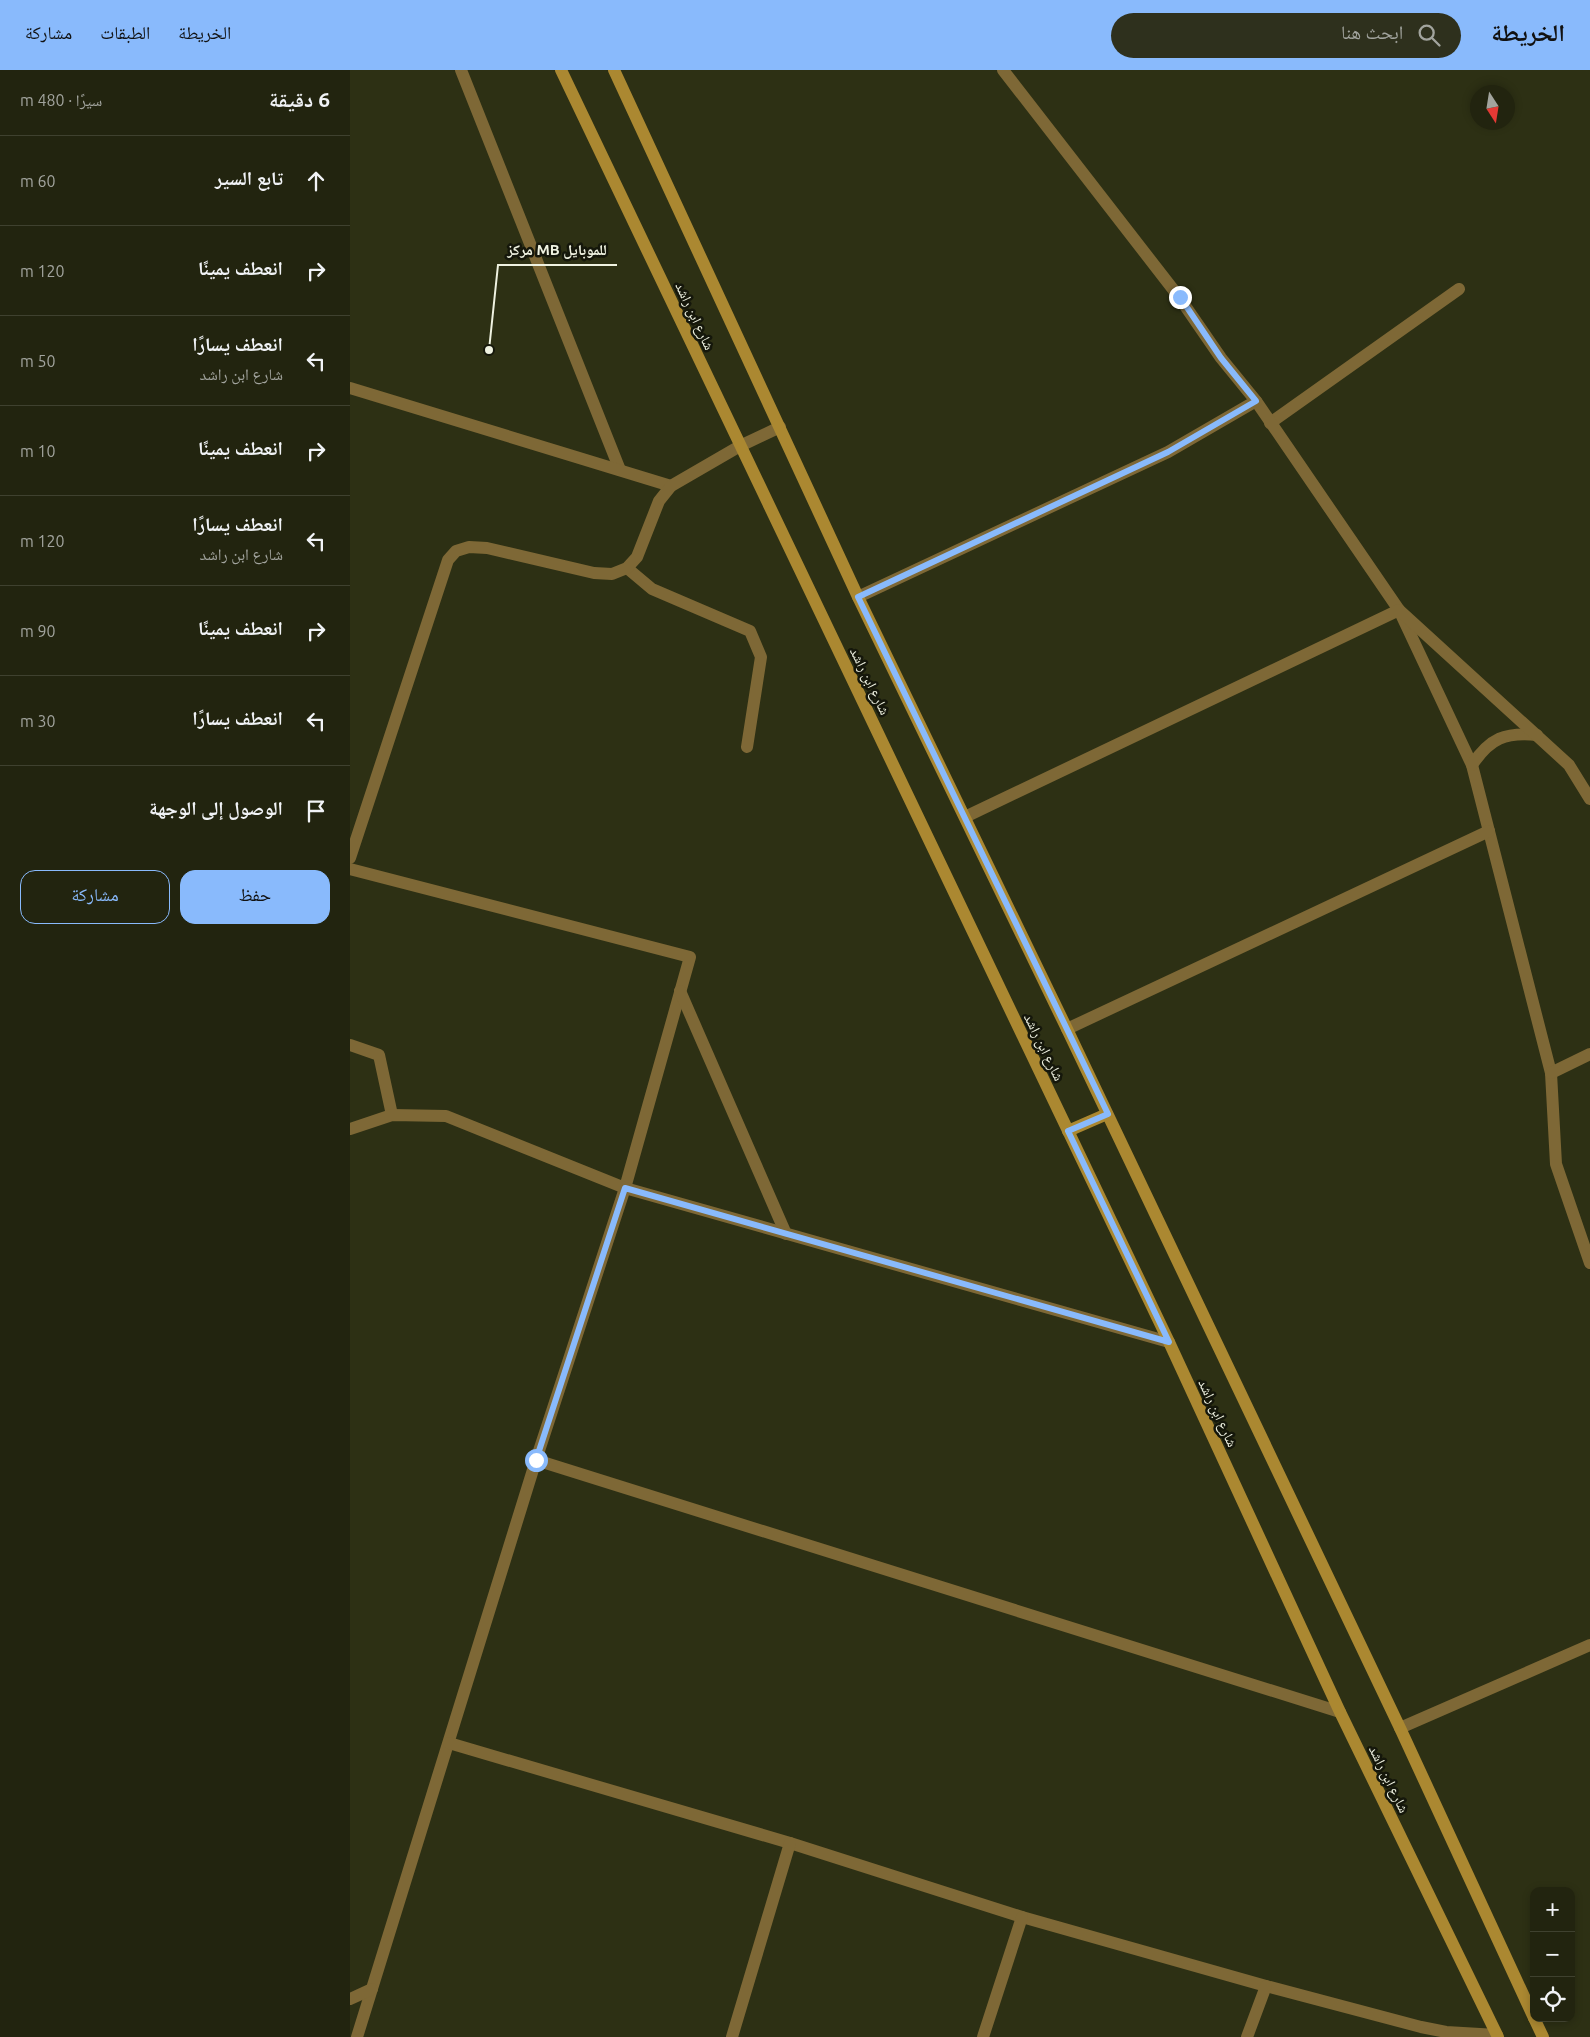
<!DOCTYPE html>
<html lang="ar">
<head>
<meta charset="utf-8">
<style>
  body { margin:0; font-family:Ubuntu,"Noto Naskh Arabic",sans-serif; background:#2e301d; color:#f1f3f6; direction:rtl }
  .controls { position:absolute; right:15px; bottom:15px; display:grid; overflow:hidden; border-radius:10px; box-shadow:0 2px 8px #0003 }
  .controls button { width:45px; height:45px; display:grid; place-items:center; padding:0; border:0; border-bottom:1px solid #3f412f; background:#22240f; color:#f1f3f6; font:25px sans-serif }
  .compass { position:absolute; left:1120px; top:15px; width:45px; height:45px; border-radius:50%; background:#22240f; box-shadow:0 2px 8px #0003; rotate:168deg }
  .stop { position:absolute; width:15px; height:15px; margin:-11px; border:4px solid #89bafc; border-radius:50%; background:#fff }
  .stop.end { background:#89bafc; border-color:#fff; box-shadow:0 1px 5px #0008 }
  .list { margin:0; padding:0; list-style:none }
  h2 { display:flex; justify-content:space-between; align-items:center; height:65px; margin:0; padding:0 20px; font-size:21px }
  h2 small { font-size:16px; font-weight:400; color:#a2a49e }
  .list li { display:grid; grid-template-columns:32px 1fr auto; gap:15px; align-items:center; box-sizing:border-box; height:90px; padding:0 20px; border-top:1px solid #3f412f }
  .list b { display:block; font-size:19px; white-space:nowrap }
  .list p { margin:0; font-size:16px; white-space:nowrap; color:#a2a49e }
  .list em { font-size:16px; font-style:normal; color:#a2a49e }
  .actions { display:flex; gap:10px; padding:15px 20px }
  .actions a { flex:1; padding:11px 0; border:1px solid #89bafc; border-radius:15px; text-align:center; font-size:18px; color:#89bafc }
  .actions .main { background:#89bafc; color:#111 }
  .icon { flex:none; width:28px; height:28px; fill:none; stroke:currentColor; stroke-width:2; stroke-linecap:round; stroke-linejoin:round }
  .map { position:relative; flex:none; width:1240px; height:1967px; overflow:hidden; direction:ltr }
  header { display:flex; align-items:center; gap:30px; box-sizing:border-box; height:70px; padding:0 25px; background:#89bafc; color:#111 }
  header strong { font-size:24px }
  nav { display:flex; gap:28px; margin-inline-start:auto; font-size:18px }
  .search { width:350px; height:45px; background:#2e301d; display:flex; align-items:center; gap:12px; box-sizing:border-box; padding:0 18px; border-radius:28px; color:#a2a49e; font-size:19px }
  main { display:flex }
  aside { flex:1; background:#22240f }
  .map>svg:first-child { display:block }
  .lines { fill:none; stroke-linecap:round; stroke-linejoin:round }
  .service { stroke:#7e6836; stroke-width:12 }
  .minor { stroke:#7e6836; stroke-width:12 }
  .secondary { stroke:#ab8831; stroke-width:12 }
  .route { stroke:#89bafc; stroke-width:6 }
  .labels { text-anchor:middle; stroke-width:5; stroke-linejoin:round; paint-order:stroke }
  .street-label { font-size:14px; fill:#eff2e1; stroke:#15170b }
  .leader { fill:none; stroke:#eff2e1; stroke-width:2 }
  .callout-dot { fill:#eff2e1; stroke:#15170b; stroke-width:2 }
  .callout-label { font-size:15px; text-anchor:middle; font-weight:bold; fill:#eff2e1; stroke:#15170b; stroke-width:5; stroke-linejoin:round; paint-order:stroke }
</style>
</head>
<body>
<header>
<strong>الخريطة</strong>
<div class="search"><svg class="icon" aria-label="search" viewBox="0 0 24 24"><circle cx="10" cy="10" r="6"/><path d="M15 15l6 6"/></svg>ابحث هنا</div>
<nav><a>الخريطة</a><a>الطبقات</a><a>مشاركة</a></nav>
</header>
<main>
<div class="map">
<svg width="1240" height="1967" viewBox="0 0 1240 1967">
  <rect width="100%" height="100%" fill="#2d3014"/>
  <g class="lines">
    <!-- service -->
    <polyline class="service" points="920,353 1109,219"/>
    <!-- minor -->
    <g class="minor">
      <polyline points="111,0 270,400"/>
      <polyline points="653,0 829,227 871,288 906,331 1049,540 1122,695 1201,1003 1206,1094 1240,1193"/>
      <polyline points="0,318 321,416"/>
      <polyline points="277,498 302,519 400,561 411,587 397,677"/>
      <polyline points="508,527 818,382 906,331"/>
      <path d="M1122 695C1140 668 1155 662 1187 665"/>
      <polyline points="615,747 1049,540 1219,695 1240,729"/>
      <polyline points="0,788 98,490 106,481 119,477 137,478 244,503 262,504 277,498 287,487 309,431 321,416 390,376 430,357"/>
      <polyline points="0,799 340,887 275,1118 186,1390 7,1967"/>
      <polyline points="330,921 436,1164"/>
      <polyline points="717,959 1139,761"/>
      <polyline points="0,975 29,985 42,1045"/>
      <polyline points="1201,1003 1240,984"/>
      <polyline points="0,1059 42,1045 96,1046 275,1118 819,1272"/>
      <polyline points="186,1390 990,1642"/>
      <polyline points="1050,1658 1240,1575"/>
      <polyline points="99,1673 440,1773 672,1847 916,1916 1071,1957 1096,1962 1147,1965"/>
      <polyline points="0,1929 22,1919"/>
      <polyline points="382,1967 440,1773"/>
      <polyline points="633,1967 672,1847"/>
      <polyline points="897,1967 916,1916"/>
    </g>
    <!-- secondary -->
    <g class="secondary">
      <polyline points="211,0 819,1272 990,1642 1148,1967"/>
      <polyline points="264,0 508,527 717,959 1050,1658 1184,1948"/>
      <polyline points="718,1061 757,1044"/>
      <polyline points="1184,1948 1193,1967"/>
    </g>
  </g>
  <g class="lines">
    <!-- route -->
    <polyline class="route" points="186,1390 275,1118 819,1272 718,1061 758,1044 508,527 818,382 906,331 871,288 830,227"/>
  </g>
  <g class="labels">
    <!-- street labels -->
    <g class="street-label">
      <text transform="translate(345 246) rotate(65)" y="5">شارع ابن راشد</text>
      <text transform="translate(520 611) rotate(64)" y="5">شارع ابن راشد</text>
      <text transform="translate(694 977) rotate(64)" y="5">شارع ابن راشد</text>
      <text transform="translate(868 1343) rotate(65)" y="5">شارع ابن راشد</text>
      <text transform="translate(1039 1709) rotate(64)" y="5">شارع ابن راشد</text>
    </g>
  </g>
  <!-- callouts -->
  <path class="leader" d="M139 280L148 195H267"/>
  <circle class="callout-dot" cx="139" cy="280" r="5"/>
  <g class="callout-label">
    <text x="207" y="185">مركز MB للموبايل</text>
  </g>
</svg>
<div class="controls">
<button>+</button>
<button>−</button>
<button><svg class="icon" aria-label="locate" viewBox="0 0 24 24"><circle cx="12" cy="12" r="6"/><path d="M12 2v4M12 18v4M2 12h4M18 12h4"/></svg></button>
</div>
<svg class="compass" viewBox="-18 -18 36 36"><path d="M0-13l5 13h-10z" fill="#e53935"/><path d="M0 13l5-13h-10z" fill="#a2a49e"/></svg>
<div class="stop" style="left:186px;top:1390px"></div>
<div class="stop end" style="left:830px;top:227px"></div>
</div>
<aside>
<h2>6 دقيقة<small>سيرًا · 480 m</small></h2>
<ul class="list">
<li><svg class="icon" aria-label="ahead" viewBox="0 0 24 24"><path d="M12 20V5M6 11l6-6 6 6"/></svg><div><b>تابع السير</b></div><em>60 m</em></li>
<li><svg class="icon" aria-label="right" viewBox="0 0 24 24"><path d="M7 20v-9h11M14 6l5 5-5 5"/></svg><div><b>انعطف يمينًا</b></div><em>120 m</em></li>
<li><svg class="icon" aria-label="left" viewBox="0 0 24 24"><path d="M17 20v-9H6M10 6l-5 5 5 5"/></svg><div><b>انعطف يسارًا</b><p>شارع ابن راشد</p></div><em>50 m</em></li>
<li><svg class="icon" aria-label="right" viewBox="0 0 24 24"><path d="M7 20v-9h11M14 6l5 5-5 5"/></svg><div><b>انعطف يمينًا</b></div><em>10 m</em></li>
<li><svg class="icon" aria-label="left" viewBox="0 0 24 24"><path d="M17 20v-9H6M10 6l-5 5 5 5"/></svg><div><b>انعطف يسارًا</b><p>شارع ابن راشد</p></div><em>120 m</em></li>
<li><svg class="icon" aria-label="right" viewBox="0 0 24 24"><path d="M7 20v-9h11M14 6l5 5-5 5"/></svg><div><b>انعطف يمينًا</b></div><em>90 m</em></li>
<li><svg class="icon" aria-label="left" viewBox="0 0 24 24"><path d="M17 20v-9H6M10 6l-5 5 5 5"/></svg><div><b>انعطف يسارًا</b></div><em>30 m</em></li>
<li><svg class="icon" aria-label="arrive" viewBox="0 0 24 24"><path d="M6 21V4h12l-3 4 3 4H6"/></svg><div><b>الوصول إلى الوجهة</b></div></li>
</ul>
<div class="actions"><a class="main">حفظ</a><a>مشاركة</a></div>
</aside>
</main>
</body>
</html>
